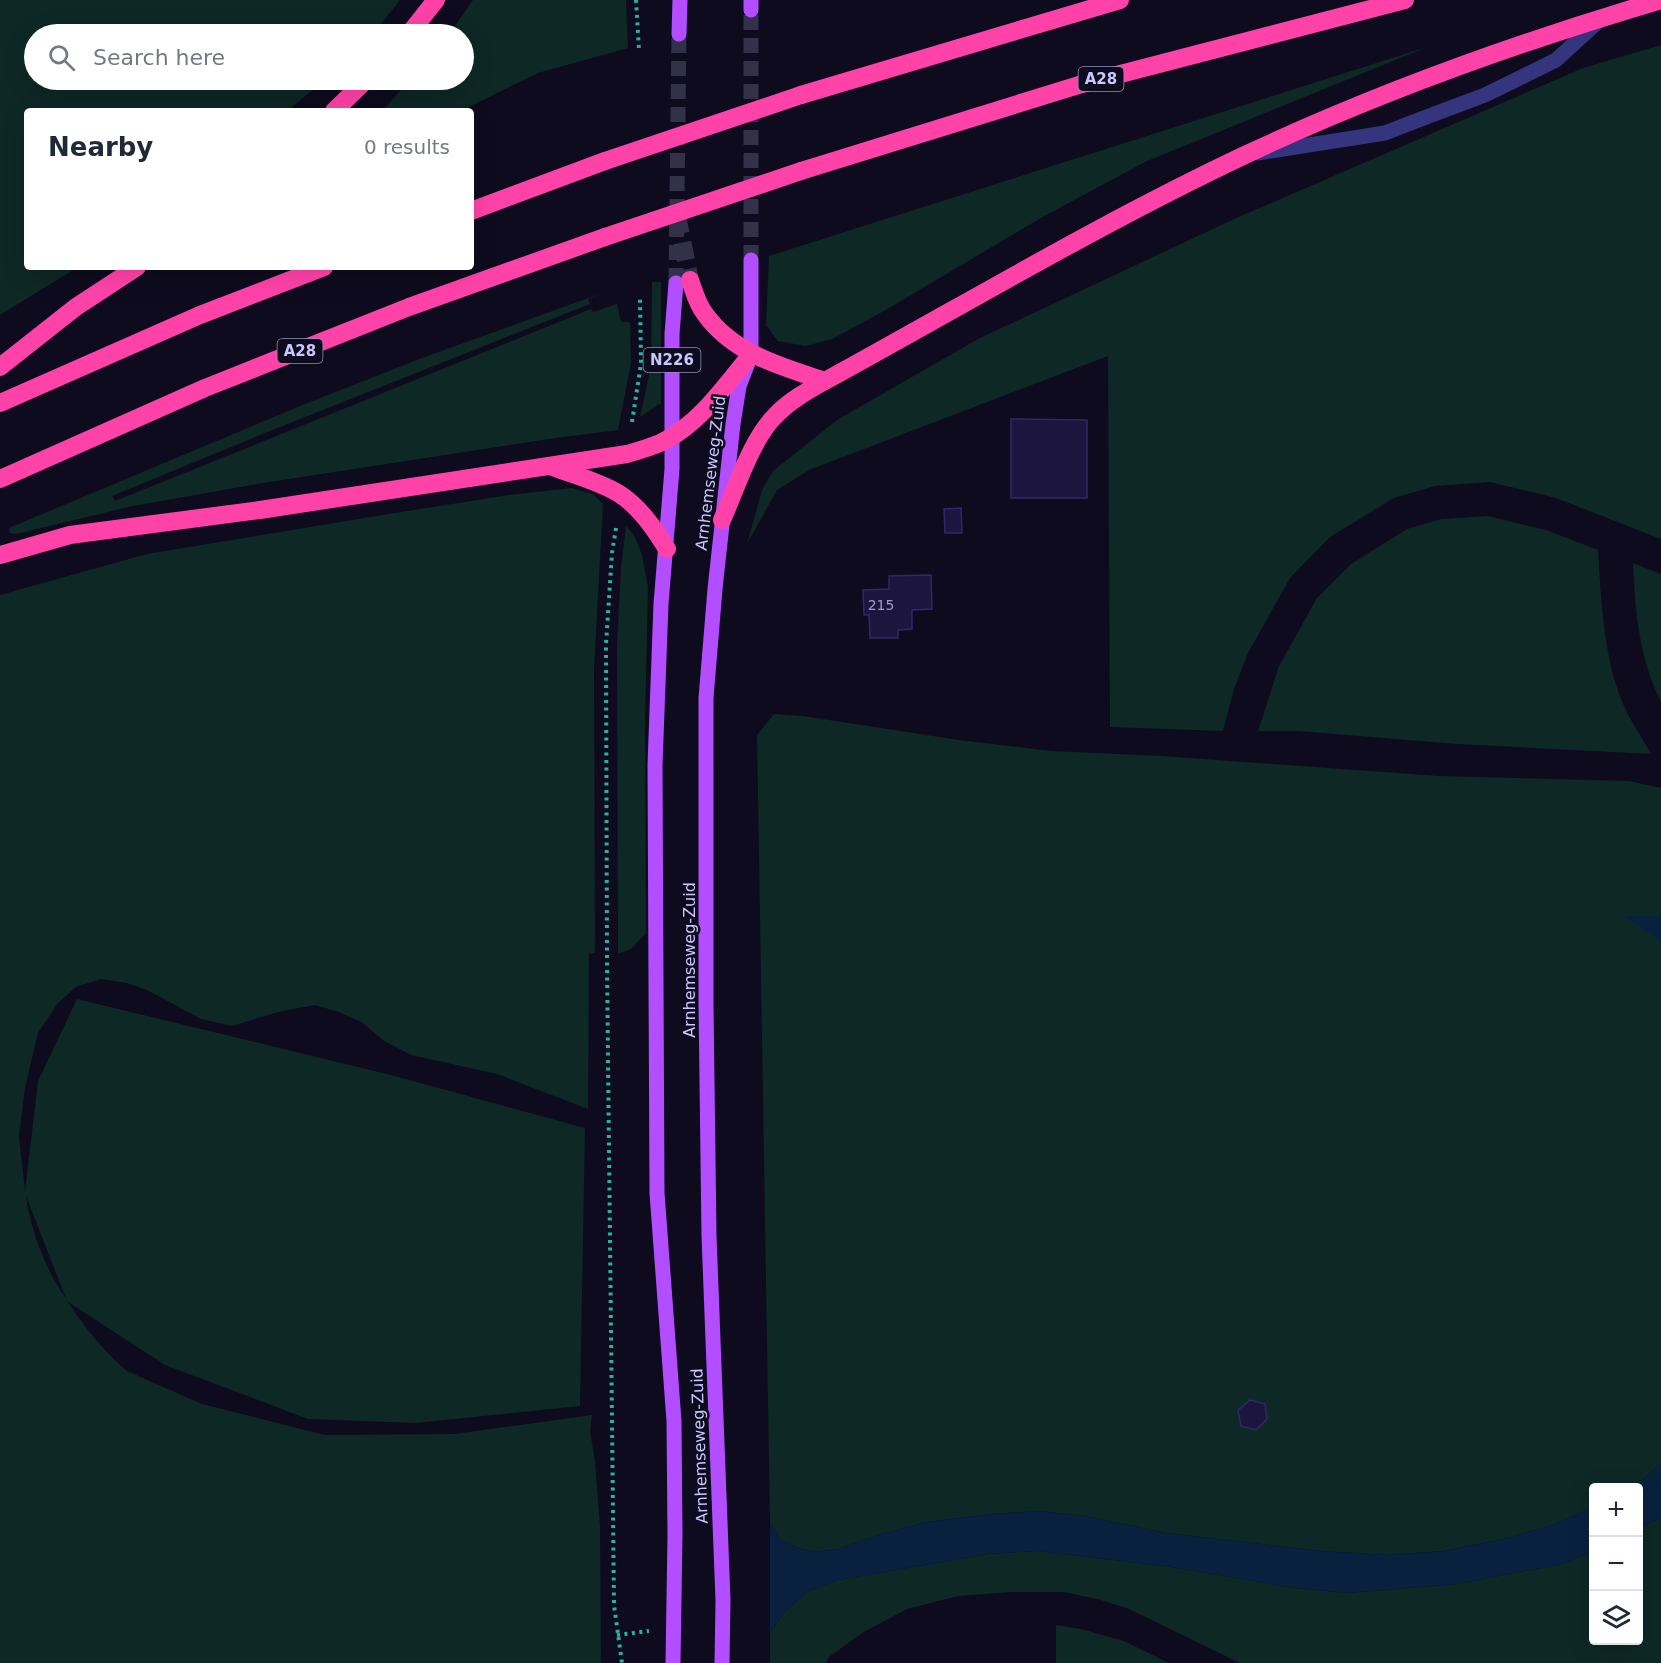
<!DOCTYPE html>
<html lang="en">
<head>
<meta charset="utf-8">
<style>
  body { margin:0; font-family:"DejaVu Sans",sans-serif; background:#f6f6f7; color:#1f2937 }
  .controls { position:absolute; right:18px; bottom:18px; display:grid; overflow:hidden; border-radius:6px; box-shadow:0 6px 24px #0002 }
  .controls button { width:54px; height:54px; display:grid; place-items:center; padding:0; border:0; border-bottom:2px solid #e0e1e3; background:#fff; color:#1f2937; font:30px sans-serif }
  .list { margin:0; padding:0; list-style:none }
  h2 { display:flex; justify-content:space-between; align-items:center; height:78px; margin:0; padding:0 24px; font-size:26px }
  h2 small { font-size:20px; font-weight:400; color:#747a83 }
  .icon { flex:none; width:33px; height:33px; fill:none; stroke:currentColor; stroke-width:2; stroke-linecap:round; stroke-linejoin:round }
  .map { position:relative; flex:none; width:1661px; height:1663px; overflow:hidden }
  .search { position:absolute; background:#fff; box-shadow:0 6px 24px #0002; left:24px; top:24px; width:450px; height:66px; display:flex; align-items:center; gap:15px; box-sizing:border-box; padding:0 21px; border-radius:33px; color:#747a83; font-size:22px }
  .panel { position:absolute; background:#fff; box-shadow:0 6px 24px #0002; left:24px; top:108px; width:450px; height:162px; border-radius:6px }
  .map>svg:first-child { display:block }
  .green { fill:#0e2825; fill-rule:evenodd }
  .water { fill:#09203e }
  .building { fill:#1c163f; stroke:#31276c; stroke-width:1.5 }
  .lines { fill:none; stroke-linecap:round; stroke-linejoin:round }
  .major-tunnel { stroke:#33314a; stroke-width:15; stroke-dasharray:15 8; stroke-linecap:butt }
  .highway-tunnel { stroke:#33314a; stroke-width:18; stroke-dasharray:18 9; stroke-linecap:butt }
  .path { stroke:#28b2a2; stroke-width:4; stroke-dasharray:3 4.5; stroke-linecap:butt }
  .minor { stroke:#34357e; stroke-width:15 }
  .major { stroke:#b24eff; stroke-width:15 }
  .highway { stroke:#ff42a8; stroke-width:18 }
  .highway-bridge { stroke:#ff42a8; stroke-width:18 }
  .labels { text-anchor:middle; stroke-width:5; stroke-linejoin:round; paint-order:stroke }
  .number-label { font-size:14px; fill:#9e9bcf }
  .shield { fill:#0d0b1d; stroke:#918fbb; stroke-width:1.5 }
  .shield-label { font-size:15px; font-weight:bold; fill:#cac7ff }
  .street-label { font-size:16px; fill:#cac7ff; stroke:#0d0b1d }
</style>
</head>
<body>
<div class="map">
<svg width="1661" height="1663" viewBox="0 0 1661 1663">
  <rect width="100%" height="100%" fill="#0d0b1d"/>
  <!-- green -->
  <g class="green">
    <polygon points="0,0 400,0 373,34 34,34 34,80 325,80 287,111 27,111 27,267 78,267 0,315"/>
    <polygon points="473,0 626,0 628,48 538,73 461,111 382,111 410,80 464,80 464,34 449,34"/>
    <polygon points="1661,45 1661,539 1556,498 1490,482 1435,486 1394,498 1330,537 1290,578 1248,653 1234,689 1223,731 1110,727 1108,356 809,470 777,490 747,544 762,490 773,471 837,420 978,339 1234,219 1583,68"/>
    <polygon points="1430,46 1145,162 1039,219 884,311 832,339 806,346 778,341 766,325 769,256"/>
    <polygon points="652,282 661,282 661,403 640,417 651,366"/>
    <polygon points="605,292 588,299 590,304 265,433 112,496 115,501 591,309 593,312 617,304 621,322 630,322 631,363 618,430 556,438 263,483 133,506 16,534 10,533 9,528 16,525 305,404 422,358"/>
    <path d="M572 488 593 494 603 504 594 669 595 953 589 954 588 1109 497 1074 411 1055 384 1041 363 1023 339 1012 315 1005 278 1012 232 1026 201 1019 147 990 127 983 101 979 76 987 58 1003 38 1033 25 1088 19 1136 25 1191 38 1081 77 999 391 1075 585 1128 580 1406 416 1423 308 1419 165 1365 68 1302C83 1325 106 1354 127 1371L202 1404 325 1435 455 1434 592 1415 590 1431 595 1461 600 1526 601 1663H0V595L147 554 376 516 509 495ZM26 1196 65 1296V1297C46 1271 30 1228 26 1196Z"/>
    <path d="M1488 516 1546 530 1598 550C1601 596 1603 644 1617 688 1624 711 1639 733 1651 754L1457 744 1298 731H1258L1279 666 1317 598 1351 564 1407 529 1441 519Z"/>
    <polygon points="626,526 634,535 642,555 648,587 645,723 646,933 631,949 618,954 617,644 621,569"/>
    <path d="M1633 563 1661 574V702C1639 658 1635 612 1633 563Z"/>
    <polygon points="774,714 803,716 959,740 1051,751 1162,756 1439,776 1629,781 1661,788 1661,916 1624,916 1661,940 1661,1464 1642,1480 1629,1487 1594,1488 1593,1507 1553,1525 1504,1539 1443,1551 1389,1555 1321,1551 1166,1533 1085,1516 1039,1511 991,1514 926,1522 878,1535 838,1549 816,1552 801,1549 781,1540 770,1524 757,735"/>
    <polygon points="1661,1517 1661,1663 1240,1663 1129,1609 1101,1600 1064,1592 1012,1592 958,1596 907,1609 862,1633 829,1657 826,1663 770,1663 770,1633 786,1610 807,1592 838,1580 988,1554 1036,1551 1165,1566 1295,1588 1347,1593 1457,1584 1562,1564 1593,1551 1594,1640 1638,1640 1639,1529"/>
    <polygon points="1056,1625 1081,1629 1124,1641 1169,1663 1056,1663"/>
  </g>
  <!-- water -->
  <g class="water">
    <polygon points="1623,916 1661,916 1661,940 1659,939"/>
    <polygon points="1661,1464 1661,1517 1639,1529 1638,1488 1629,1487 1642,1480"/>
    <polygon points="1593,1507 1593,1551 1562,1564 1457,1584 1347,1593 1295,1588 1165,1566 1036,1551 988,1554 838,1580 807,1592 786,1610 770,1633 770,1524 781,1540 801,1549 816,1552 838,1549 878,1535 926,1522 991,1514 1039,1511 1085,1516 1166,1533 1321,1551 1389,1555 1444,1551 1504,1539 1553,1525"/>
  </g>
  <!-- building -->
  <g class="building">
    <polygon points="1011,419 1087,420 1087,498 1011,498"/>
    <polygon points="961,508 962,533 945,533 944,509"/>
    <polygon points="931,575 932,609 912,610 912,629 898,630 898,638 870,638 869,615 864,615 863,590 889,589 889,576"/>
    <polygon points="1250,1400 1265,1404 1267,1419 1256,1430 1241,1426 1238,1410"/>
  </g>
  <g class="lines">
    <!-- major-tunnel -->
    <g class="major-tunnel">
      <polyline points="751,260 751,10"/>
      <polyline points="676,283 679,34"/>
    </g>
    <!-- highway-tunnel -->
    <polyline class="highway-tunnel" points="677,216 690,280"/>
    <!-- path -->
    <g class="path">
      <polyline points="636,0 639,50"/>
      <polyline points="632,422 641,364 640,297"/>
      <polyline points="616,528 612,553 606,644 607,965 614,1605 622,1663"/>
      <polyline points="617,1635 649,1631"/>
    </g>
    <!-- minor -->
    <polyline class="minor" points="1258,153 1385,133 1421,119 1485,95 1556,60 1601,19"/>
    <!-- major -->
    <g class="major">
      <polyline points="751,10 751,0"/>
      <polyline points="679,34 680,0"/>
      <polyline points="673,1663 675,1534 674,1421 657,1193 655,765 661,604 672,469 672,334 676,283"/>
      <polyline points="722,1663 723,1600 709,1236 706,1004 706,698 715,589 733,424 739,386 751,355 751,260"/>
    </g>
    <!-- highway -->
    <g class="highway">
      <polyline points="409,34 436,0"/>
      <polyline points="801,95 1120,0"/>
      <polyline points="334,111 366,80"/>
      <polyline points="801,171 1082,84 1405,0"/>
      <polyline points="471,211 605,161"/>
      <path d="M690 280C694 291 697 304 705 314 734 354 780 366 825 381"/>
      <polyline points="0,367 76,307 137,267"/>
      <polyline points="0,403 200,315 324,267"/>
      <path d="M553 467C574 475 598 481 618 493 639 506 654 528 667 549"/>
      <polyline points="0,479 205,388 409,307 605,237"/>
      <path d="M722 520C736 489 751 440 775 416 789 401 807 391 825 381 964 305 1101 223 1245 155 1379 92 1519 42 1661 0"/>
      <path d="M0 555 70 535 260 510 627 454C639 450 654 447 666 440 701 422 726 384 751 355"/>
    </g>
    <!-- highway-bridge -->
    <g class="highway-bridge">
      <polyline points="605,161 801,95"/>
      <polyline points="605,237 801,171"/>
    </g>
  </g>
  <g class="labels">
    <!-- number labels -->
    <g class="number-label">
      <text x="881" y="610">215</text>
    </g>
    <!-- shield labels -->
    <g class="shield">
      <rect x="1078.5" y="67" width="45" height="24" rx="4.5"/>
      <rect x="277.5" y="339" width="45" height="24" rx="4.5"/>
      <rect x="643.5" y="348" width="57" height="24" rx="4.5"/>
    </g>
    <g class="shield-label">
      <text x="1101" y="84">A28</text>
      <text x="300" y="356">A28</text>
      <text x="672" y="365">N226</text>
    </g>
    <!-- street labels -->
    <g class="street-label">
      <text transform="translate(710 473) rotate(-83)" y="6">Arnhemseweg-Zuid</text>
      <text transform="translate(689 960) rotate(-90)" y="6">Arnhemseweg-Zuid</text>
      <text transform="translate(699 1446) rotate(-92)" y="6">Arnhemseweg-Zuid</text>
    </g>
  </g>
</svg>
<div class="controls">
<button>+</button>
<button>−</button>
<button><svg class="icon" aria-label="layers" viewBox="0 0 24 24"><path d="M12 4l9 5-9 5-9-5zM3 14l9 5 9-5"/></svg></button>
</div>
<div class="search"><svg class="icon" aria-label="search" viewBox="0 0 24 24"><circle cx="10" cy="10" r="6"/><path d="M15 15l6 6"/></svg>Search here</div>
<section class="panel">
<h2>Nearby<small>0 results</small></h2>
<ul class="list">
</ul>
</section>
</div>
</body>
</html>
